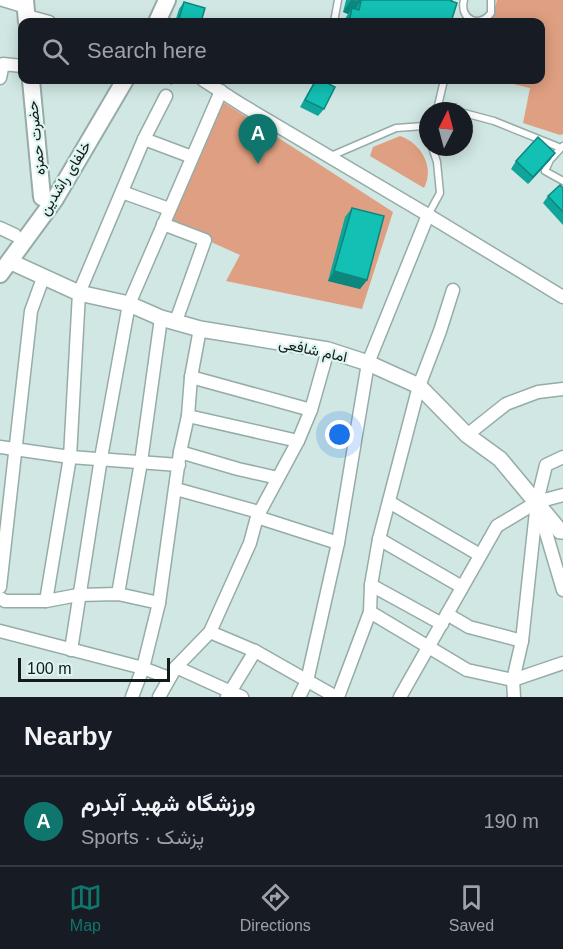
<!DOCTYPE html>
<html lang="en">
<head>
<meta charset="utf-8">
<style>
  body { margin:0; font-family:Helvetica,Vazirmatn,sans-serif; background:#242831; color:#f1f3f6 }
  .compass { position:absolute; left:419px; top:102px; width:54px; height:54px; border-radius:50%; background:#171b24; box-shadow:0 3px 15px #0003; rotate:6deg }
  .scale { position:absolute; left:18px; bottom:15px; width:152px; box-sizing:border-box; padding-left:6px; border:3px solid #131b1a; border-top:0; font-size:16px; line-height:21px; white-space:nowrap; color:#131b1a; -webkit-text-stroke:4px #ddf4f1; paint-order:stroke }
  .you { position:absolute; left:340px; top:435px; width:21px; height:21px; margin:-15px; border:4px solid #fff; border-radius:50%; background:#1a73e8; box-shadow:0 0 0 9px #1a73e833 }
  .badge { display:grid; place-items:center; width:39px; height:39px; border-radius:50%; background:#0f766e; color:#fff; font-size:20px; font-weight:700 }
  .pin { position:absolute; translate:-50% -50px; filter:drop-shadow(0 2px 3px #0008) }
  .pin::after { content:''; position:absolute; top:32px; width:21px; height:18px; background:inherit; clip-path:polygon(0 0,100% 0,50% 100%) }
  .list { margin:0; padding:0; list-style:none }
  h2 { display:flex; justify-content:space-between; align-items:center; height:78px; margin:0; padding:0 24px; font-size:26px }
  h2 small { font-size:20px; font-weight:400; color:#9ea1a6 }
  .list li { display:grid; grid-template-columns:39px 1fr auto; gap:18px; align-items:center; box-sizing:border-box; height:90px; padding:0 24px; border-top:2px solid #363941 }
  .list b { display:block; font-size:22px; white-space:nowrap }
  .list p { margin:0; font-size:20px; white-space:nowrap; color:#9ea1a6 }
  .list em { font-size:20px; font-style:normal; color:#9ea1a6 }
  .icon { flex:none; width:33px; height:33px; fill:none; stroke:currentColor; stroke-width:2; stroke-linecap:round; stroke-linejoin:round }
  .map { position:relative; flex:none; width:563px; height:697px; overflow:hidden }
  .search { position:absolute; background:#171b24; box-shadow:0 3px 15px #0003; left:18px; right:18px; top:18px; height:66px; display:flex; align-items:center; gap:15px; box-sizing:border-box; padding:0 21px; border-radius:12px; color:#9ea1a6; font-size:22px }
  .sheet { height:168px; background:#171b24 }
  nav { display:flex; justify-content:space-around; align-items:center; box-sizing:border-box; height:84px; border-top:2px solid #363941; background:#171b24; font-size:16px; color:#9ea1a6 }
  nav a { display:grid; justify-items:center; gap:3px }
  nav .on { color:#0f766e }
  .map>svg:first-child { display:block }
  .green { fill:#df9f82 }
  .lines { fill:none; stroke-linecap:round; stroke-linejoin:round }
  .service-casing { stroke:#96aca9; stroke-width:9 }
  .minor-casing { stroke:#96aca9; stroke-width:15 }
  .tertiary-casing { stroke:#96aca9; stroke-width:18 }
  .secondary-casing { stroke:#96aca9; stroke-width:20 }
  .path { stroke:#91a3a0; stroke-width:1.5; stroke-dasharray:3 3; stroke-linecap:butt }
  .service { stroke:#fff; stroke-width:6 }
  .minor { stroke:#fff; stroke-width:12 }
  .tertiary { stroke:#fff; stroke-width:15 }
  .secondary { stroke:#fff; stroke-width:16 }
  .wall { fill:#10a59b }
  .shaded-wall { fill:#0d867e }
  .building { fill:#13c0b4; stroke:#0d867e; stroke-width:1.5 }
  .labels { text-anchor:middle; stroke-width:4.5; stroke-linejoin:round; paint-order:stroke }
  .street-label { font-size:15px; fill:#131b1a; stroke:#ddf4f1 }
</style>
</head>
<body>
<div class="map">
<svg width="563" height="697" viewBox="0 0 563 697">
  <rect width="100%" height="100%" fill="#d0e7e3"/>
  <!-- green -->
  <g class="green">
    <polygon points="497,0 563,0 563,134 560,135 523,123 530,88 496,80 540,80 540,22 491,22"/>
    <polygon points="223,102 393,212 362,309 226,281 240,255 169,223"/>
    <path d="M400 136C421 143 435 167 424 188L370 156 373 147Z"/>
  </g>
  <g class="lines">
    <!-- service casing -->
    <g class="service-casing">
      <g id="service">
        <path d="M464 0C459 19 479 29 491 13V0"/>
        <polyline points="334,22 338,0"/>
        <polyline points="438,106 444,80"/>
        <polyline points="434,111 438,106 458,111"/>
        <polyline points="464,113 494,121 561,148 563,146"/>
        <polyline points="561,148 550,160 545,171 563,181"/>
        <polyline points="331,156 396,128 424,126 428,137"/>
        <polyline points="428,215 440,193 437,162 432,147"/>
      </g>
    </g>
    <!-- minor casing -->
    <g class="minor-casing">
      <g id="minor">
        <polyline points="3,0 26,7"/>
        <polyline points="27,16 49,22"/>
        <polyline points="0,78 3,64 22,66"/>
        <polyline points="203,80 242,105 428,215 563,297"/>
        <polyline points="144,139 192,157"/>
        <polyline points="122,192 169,209"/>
        <polyline points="163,224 205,240 176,321"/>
        <polyline points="0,228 15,235"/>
        <polyline points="191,377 311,410"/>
        <polyline points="188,416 298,441"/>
        <polyline points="467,435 506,404 538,392 563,389"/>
        <polyline points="0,447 70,457 179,465"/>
        <polyline points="180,452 238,469 278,478"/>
        <polyline points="176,489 259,512"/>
        <polyline points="389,502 480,555"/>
        <polyline points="537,502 563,495"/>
        <polyline points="539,509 563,590"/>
        <polyline points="257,517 338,543"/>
        <polyline points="379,539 462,587"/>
        <polyline points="371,585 442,624"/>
        <polyline points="0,587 31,311 43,278"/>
        <polyline points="118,594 141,462 161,318"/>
        <polyline points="0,598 5,601 46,601 78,595 118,594 159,603"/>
        <polyline points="46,601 70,457 79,293 144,139 166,96"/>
        <polyline points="370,612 467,670 513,680 563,663"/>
        <polyline points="447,614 469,627 522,641"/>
        <polyline points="0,631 143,668 169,678"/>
        <polyline points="210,632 255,651 336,697"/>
        <polyline points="71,650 101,458 129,304 221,91"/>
        <polyline points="176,667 242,697"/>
        <polyline points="132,697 143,668 159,603 180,452 188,416 191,377 200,329"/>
        <polyline points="159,697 176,667 210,632 250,543 257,517 298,441 311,410 328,350"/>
        <polyline points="227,697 255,651"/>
        <polyline points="299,697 307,681 338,543 368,363 428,215"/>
        <polyline points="338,697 370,612 371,585 379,539 419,386 440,331 453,290"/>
        <polyline points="400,697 497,526 537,502 546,465 563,457"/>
        <polyline points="514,697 513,680 522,641 537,502"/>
      </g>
    </g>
    <!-- tertiary casing -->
    <g class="tertiary-casing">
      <polyline id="tertiary" points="9,261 79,293 129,304 161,318 200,329 328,350 368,363 419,386 467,435 500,459 560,531 563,531"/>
    </g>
    <!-- secondary casing -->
    <g class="secondary-casing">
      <g id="secondary">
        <polyline points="25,0 27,22"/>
        <polyline points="157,22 167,0"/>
        <polyline points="31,80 42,197"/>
        <polyline points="0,274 55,199 125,80"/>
      </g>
    </g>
    <!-- path -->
    <polyline class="path" points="171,85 173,80"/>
    <!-- service -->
    <use href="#service" class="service"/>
    <!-- minor -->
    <use href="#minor" class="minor"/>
    <!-- tertiary -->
    <use href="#tertiary" class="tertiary"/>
    <!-- secondary -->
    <use href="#secondary" class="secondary"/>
  </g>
  <!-- wall -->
  <g class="wall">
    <polygon points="346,0 452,0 451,22 343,22 348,14 343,12"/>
    <polygon points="184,2 201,22 175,22 179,9"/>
    <polygon points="315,80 324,109 318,116 300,107"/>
    <polygon points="555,153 550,160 528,184 511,169 516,161"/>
    <polygon points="563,188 563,225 543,203 548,196"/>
    <polygon points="352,208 367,280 360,289 328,281 345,217"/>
  </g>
  <!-- shaded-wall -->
  <g class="shaded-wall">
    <polygon points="351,0 361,1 352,14 352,8 348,14 343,12"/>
    <polygon points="555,153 550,160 528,184 533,177"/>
    <polygon points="334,271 367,280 360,289 328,281"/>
  </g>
  <!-- building -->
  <g class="building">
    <polygon points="358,0 452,0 451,1 457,3 451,22 349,22 352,8 359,10 361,1"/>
    <polygon points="184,2 205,8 201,22 178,22"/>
    <polygon points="316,80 321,80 335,87 324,109 305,100"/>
    <polygon points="538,137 555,153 533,177 516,161"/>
    <polygon points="560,185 563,188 563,212 548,196"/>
    <polygon points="352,208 384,216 367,280 334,271"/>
  </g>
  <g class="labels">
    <!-- street labels -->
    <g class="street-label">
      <text transform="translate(36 138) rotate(-96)" y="5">حضرت حمزه</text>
      <text transform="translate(65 178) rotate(-58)" y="5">خلفای راشدین</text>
      <text transform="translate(313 350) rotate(12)" y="5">امام شافعی</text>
    </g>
  </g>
</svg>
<svg class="compass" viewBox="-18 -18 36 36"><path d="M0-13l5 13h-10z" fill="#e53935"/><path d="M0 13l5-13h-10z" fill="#9ea1a6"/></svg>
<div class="scale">100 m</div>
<div class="you"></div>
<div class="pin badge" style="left:258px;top:164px">A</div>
<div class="search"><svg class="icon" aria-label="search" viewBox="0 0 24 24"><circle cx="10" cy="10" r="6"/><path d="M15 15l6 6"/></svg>Search here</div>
</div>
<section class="sheet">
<h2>Nearby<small></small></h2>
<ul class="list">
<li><span class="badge">A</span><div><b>ورزشگاه شهید آبدرم</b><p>Sports · پزشک</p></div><em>190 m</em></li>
</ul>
</section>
<nav>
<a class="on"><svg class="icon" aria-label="map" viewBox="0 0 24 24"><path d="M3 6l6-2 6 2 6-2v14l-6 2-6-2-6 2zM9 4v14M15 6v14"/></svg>Map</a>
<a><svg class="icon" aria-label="directions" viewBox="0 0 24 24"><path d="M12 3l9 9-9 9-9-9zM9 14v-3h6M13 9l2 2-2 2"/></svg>Directions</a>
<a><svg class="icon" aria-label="saved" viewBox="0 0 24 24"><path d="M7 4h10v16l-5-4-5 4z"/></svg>Saved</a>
</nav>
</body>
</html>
